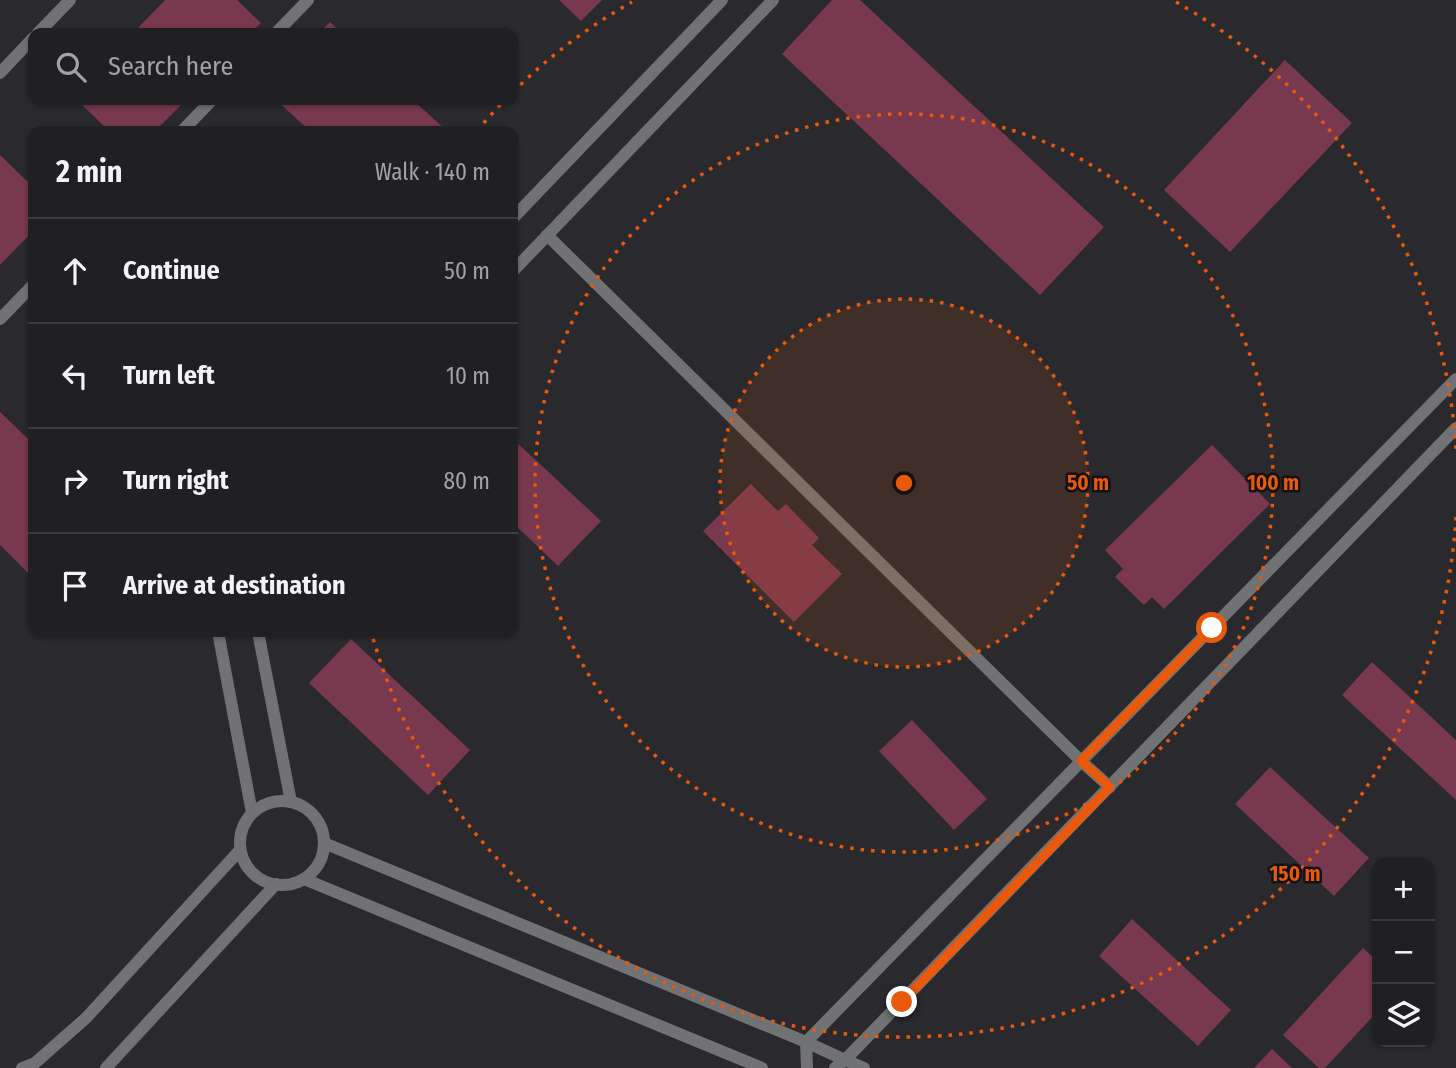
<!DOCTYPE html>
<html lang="en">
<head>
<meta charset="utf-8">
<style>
  body { margin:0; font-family:"Fira Sans Condensed",sans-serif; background:#28272a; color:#f1f3f6 }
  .controls { position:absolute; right:21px; bottom:21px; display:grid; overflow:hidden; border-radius:14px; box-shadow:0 2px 5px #0004 }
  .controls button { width:63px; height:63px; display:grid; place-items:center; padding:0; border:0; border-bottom:2px solid #3d3d40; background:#201f22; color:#f1f3f6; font:35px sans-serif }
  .stop { position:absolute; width:21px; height:21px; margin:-16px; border:5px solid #ea580c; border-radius:50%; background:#fff }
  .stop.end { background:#ea580c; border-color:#fff; box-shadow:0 2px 7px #0008 }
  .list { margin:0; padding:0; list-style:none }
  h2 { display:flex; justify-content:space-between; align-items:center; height:91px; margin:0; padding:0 28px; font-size:30px }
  h2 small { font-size:23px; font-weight:400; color:#a2a2a5 }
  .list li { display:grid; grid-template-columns:46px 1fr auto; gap:21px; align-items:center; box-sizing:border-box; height:105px; padding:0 28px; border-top:2px solid #3d3d40 }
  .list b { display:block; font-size:26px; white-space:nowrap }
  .list em { font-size:23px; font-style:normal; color:#a2a2a5 }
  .icon { flex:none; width:38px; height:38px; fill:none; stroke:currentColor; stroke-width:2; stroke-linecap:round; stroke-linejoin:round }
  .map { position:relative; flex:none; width:1456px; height:1068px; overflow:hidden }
  .search { position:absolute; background:#201f22; box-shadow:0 2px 5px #0004; left:28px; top:28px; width:490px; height:77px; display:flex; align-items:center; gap:18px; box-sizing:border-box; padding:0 24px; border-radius:14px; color:#a2a2a5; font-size:26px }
  .panel { position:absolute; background:#201f22; box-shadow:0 2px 5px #0004; left:28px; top:126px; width:490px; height:511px; border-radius:14px }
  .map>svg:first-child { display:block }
  .building { fill:#78384e }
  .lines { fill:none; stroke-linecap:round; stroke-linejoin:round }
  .service { stroke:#707273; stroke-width:12 }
  .route { stroke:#ea580c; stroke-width:9 }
  .ring { fill:none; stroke:#e8590c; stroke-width:3.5; stroke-dasharray:3.5 7 }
  .centre { fill:#e8590c; stroke:#121214; stroke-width:3.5 }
  .ring-label { font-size:21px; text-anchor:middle; font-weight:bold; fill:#e8590c; stroke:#121214; stroke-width:5; stroke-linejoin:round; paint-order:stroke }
</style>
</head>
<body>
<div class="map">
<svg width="1456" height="1068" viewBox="0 0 1456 1068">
  <rect width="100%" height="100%" fill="#2a292d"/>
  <!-- building -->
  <g class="building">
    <polygon points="165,0 237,0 261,23 250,33 133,33"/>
    <polygon points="559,0 602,0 581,21"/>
    <polygon points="832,0 860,0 1104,227 1040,295 782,54"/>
    <polygon points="330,22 342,33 319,33"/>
    <polygon points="1285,60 1352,123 1230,252 1164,190"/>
    <polygon points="77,100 186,100 155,131 109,131"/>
    <polygon points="276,100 413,100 447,131 310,131"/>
    <polygon points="0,155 33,187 33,231 0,265"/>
    <polygon points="0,412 33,444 33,578 0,545"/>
    <polygon points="513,439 601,521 558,566 513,523"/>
    <polygon points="1212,445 1270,504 1164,609 1152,597 1144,605 1115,577 1123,569 1105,550"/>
    <polygon points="751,484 778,511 786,504 819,538 812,545 842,574 794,622 703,531"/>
    <polygon points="351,639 470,750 428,795 309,683"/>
    <polygon points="1372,662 1456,740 1456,800 1342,695"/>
    <polygon points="912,720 987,799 954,830 879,751"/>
    <polygon points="1270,767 1369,858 1334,896 1235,804"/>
    <polygon points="1132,919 1231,1010 1198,1046 1099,956"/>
    <polygon points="1363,948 1377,961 1377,1012 1325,1068 1319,1068 1283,1035"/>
    <polygon points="1272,1049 1292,1068 1254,1068"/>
  </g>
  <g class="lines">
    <!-- service -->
    <g class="service">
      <polyline points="38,33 70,0"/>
      <polyline points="276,33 308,0"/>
      <polyline points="0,73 33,38"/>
      <polyline points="182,131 212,100"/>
      <polyline points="513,218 722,0"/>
      <polyline points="547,235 1081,761 1110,787"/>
      <polyline points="513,271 773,0"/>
      <polyline points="0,319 33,285"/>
      <polyline points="218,632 252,813"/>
      <polyline points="258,632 291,802"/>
      <circle cx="282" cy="843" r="42"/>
      <polyline points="324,843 806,1042 1456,379"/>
      <polyline points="304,879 762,1068"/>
      <polyline points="22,1068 35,1063 86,1018 240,850"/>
      <polyline points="106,1068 276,884"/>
      <polyline points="807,1068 806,1042 845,1060 835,1068"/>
      <polyline points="864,1068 845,1060 1456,428"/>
    </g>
  </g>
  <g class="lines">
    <!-- route -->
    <polyline class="route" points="902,1002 1110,787 1081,761 1212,628"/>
  </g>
  <!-- distance rings -->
  <circle cx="904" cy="483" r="184" fill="#e8590c" fill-opacity=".12"/>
  <g class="ring">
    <circle cx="904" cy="483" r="184"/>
    <circle cx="904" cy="483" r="369"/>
    <path d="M1456 517A553 553 0 0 1 372 635M477 131A553 553 0 0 1 503 102M513 92A553 553 0 0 1 632 2M1176 2A553 553 0 0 1 1456 449"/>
  </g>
  <circle cx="904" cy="483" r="10" class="centre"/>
  <g class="ring-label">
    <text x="1088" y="490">50 m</text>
    <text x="1273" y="490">100 m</text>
    <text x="1295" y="881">150 m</text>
  </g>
</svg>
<div class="controls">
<button>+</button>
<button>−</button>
<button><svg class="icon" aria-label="layers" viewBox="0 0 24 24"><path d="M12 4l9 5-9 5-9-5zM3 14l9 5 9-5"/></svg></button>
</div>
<div class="stop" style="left:1212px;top:628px"></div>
<div class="stop end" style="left:902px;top:1002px"></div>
<div class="search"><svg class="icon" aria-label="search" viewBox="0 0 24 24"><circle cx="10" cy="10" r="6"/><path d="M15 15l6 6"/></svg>Search here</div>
<section class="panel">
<h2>2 min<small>Walk · 140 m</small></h2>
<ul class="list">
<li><svg class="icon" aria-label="ahead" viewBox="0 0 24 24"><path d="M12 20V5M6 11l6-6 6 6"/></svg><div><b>Continue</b></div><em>50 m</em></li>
<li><svg class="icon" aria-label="left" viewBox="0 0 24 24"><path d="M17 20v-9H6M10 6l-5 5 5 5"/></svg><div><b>Turn left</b></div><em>10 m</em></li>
<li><svg class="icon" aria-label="right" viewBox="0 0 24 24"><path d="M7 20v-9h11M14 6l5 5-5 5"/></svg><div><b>Turn right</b></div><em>80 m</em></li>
<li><svg class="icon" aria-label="arrive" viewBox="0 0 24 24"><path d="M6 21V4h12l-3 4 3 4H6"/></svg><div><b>Arrive at destination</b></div></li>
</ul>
</section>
</div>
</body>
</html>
